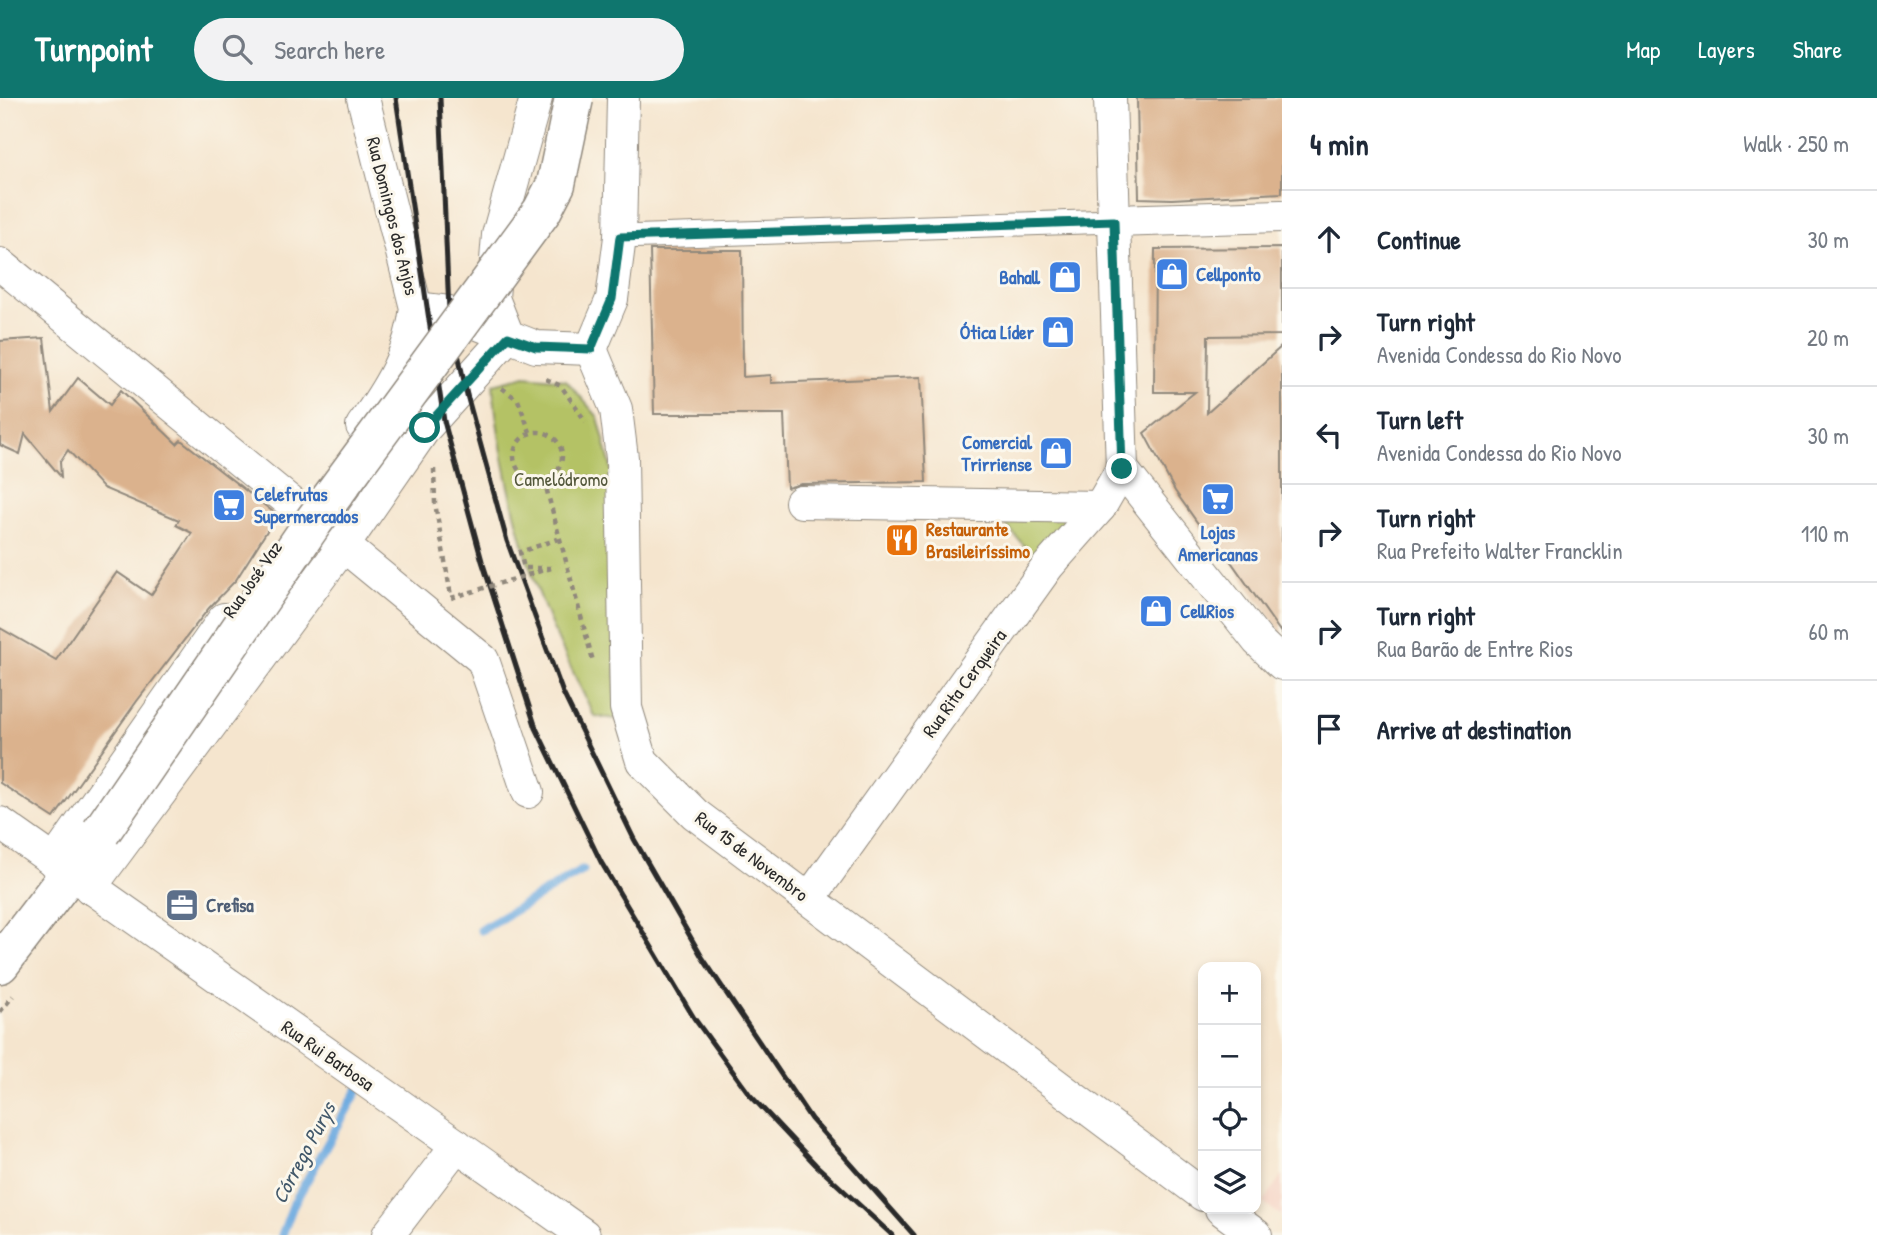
<!DOCTYPE html>
<html lang="en">
<head>
<meta charset="utf-8">
<style>
  body { margin:0; font-family:"Patrick Hand",sans-serif; background:#f2f2f3; color:#1f2937 }
  .controls { position:absolute; right:21px; bottom:21px; display:grid; overflow:hidden; border-radius:14px; box-shadow:0 4px 10px #0003 }
  .controls button { width:63px; height:63px; display:grid; place-items:center; padding:0; border:0; border-bottom:2px solid #e0e1e3; background:#fff; color:#1f2937; font:35px sans-serif }
  .stop { position:absolute; width:21px; height:21px; margin:-16px; border:5px solid #0f766e; border-radius:50%; background:#fff }
  .stop.end { background:#0f766e; border-color:#fff; box-shadow:0 2px 7px #0008 }
  .list { margin:0; padding:0; list-style:none }
  h2 { display:flex; justify-content:space-between; align-items:center; height:91px; margin:0; padding:0 28px; font-size:30px }
  h2 small { font-size:23px; font-weight:400; color:#747a83 }
  .list li { display:grid; grid-template-columns:46px 1fr auto; gap:21px; align-items:center; box-sizing:border-box; height:98px; padding:0 28px; border-top:2px solid #e0e1e3 }
  .list b { display:block; font-size:26px; white-space:nowrap }
  .list p { margin:0; font-size:23px; white-space:nowrap; color:#747a83 }
  .list em { font-size:23px; font-style:normal; color:#747a83 }
  .icon { flex:none; width:38px; height:38px; fill:none; stroke:currentColor; stroke-width:2; stroke-linecap:round; stroke-linejoin:round }
  .map { position:relative; flex:none; width:1282px; height:1137px; overflow:hidden }
  header { display:flex; align-items:center; gap:42px; box-sizing:border-box; height:98px; padding:0 35px; background:#0f766e; color:#fff }
  header strong { font-size:33px }
  nav { display:flex; gap:38px; margin-inline-start:auto; font-size:24px }
  .search { width:490px; height:63px; background:#f2f2f3; display:flex; align-items:center; gap:18px; box-sizing:border-box; padding:0 24px; border-radius:38px; color:#747a83; font-size:26px }
  main { display:flex }
  aside { flex:1; background:#fff }
  .map>svg:first-child { display:block }
  .built { fill:#f5d2c3 }
  .green { fill:#b4c265; stroke:#707648; stroke-width:2 }
  .lines { fill:none; stroke-linecap:round; stroke-linejoin:round }
  .stream { stroke:#6eabe0; stroke-width:9 }
  .building { fill:#dbb28d }
  .pedestrian-casing { stroke:#90887c; stroke-width:25 }
  .minor-casing { stroke:#90887c; stroke-width:34 }
  .secondary-casing { stroke:#90887c; stroke-width:41 }
  .path { stroke:#90887c; stroke-width:4.5; stroke-dasharray:5 5; stroke-linecap:butt }
  .pedestrian { stroke:#fff; stroke-width:23 }
  .minor { stroke:#fff; stroke-width:32 }
  .secondary { stroke:#fff; stroke-width:38 }
  .rail { stroke:#2b2b2b; stroke-width:5 }
  .secondary-bridge-casing { stroke:#90887c; stroke-width:41; stroke-linecap:butt }
  .path-bridge { stroke:#90887c; stroke-width:4.5; stroke-dasharray:5 5; stroke-linecap:butt }
  .secondary-bridge { stroke:#fff; stroke-width:38 }
  .route { stroke:#0f766e; stroke-width:9 }
  .labels { text-anchor:middle; stroke-width:6; stroke-linejoin:round; paint-order:stroke }
  .street-label { font-size:19px; fill:#2b2b2b; stroke:#fbf7ec }
  .shop-label { font-size:19px; font-weight:bold; fill:#366cbe; stroke:#fbf7ec; text-anchor:start }
  .park-label { font-size:19px; fill:#54583c; stroke:#fbf7ec }
  .food-label { font-size:19px; font-weight:bold; fill:#c56008; stroke:#fbf7ec; text-anchor:start }
  .service-label { font-size:19px; font-weight:bold; fill:#4e5e75; stroke:#fbf7ec; text-anchor:start }
  .water-label { font-size:21px; font-style:italic; fill:#42586a; stroke:#fbf7ec }
</style>
</head>
<body>
<header>
<strong>Turnpoint</strong>
<div class="search"><svg class="icon" aria-label="search" viewBox="0 0 24 24"><circle cx="10" cy="10" r="6"/><path d="M15 15l6 6"/></svg>Search here</div>
<nav><a>Map</a><a>Layers</a><a>Share</a></nav>
</header>
<main>
<div class="map">
<svg width="1282" height="1137" viewBox="0 0 1282 1137">
  <rect width="100%" height="100%" fill="#fbf7ec"/>
  <filter id="ink" filterUnits="userSpaceOnUse"><feTurbulence type="fractalNoise" baseFrequency=".0143" numOctaves="2"/><feDisplacementMap in="SourceGraphic" scale="14" xChannelSelector="R" yChannelSelector="G"/><feConvolveMatrix kernelMatrix="1 2 1 2 8 2 1 2 1" color-interpolation-filters="sRGB"/></filter>
  <filter id="wash" filterUnits="userSpaceOnUse"><feTurbulence type="fractalNoise" baseFrequency=".00686" numOctaves="4" result="noise"/><feDisplacementMap in="SourceGraphic" scale="28" xChannelSelector="R" yChannelSelector="G"/><feGaussianBlur stdDeviation="1.57" result="paint"/><feColorMatrix in="noise" values="0 0 0 0 0 0 0 0 0 0 0 0 0 0 0 0 0 1.4 0 .05"/><feComposite in="paint" operator="in"/></filter>
  <g filter="url(#wash)">
    <rect width="100%" height="100%" fill="#f5e5ce"/>
    <!-- built -->
    <polygon class="built" points="1282,1077 1282,1118 1263,1105"/>
    <!-- green -->
    <g class="green">
      <path d="M525 278 566 282 598 319 614 381 616 621 594 618C577 581 557 544 543 506 519 445 498 351 493 286Z"/>
      <polygon points="1077,418 1052,454 1032,457 1000,420"/>
    </g>
    <g class="lines">
      <!-- stream -->
      <g class="stream">
        <polyline points="481,832 583,772"/>
        <polyline points="282,1137 294,1105 359,990"/>
      </g>
    </g>
    <g id="blocks">
      <!-- building -->
      <g class="building">
        <polygon points="1137,0 1282,0 1282,95 1172,101 1139,100"/>
        <polygon points="1282,150 1282,237 1208,238 1207,315 1282,248 1282,536 1208,431 1204,434 1175,393 1144,335 1195,294 1154,294 1155,151"/>
        <polygon points="650,152 742,152 743,279 771,277 771,285 921,279 926,384 801,386 787,390 784,316 654,316"/>
        <polygon points="44,240 53,314 78,280 110,307 121,292 177,346 181,342 277,417 236,482 209,510 137,603 54,720 0,685 0,530 56,562 117,474 151,497 192,435 176,427 179,422 103,390 68,352 60,364 61,379 25,336 20,356 0,347 0,243"/>
      </g>
    </g>
  </g>
  <g filter="url(#ink)">
    <use href="#blocks" fill-opacity="0" stroke="#90887c" stroke-width="2"/>
    <g class="lines">
      <!-- pedestrian casing -->
      <g class="pedestrian-casing">
        <polyline id="pedestrian" points="620,139 1114,123"/>
      </g>
      <!-- minor casing -->
      <g class="minor-casing">
        <g id="minor">
          <polyline points="536,0 498,137 493,200 508,238 536,249 591,251"/>
          <polyline points="1110,0 1122,371"/>
          <polyline points="1114,123 1282,118"/>
          <polyline points="0,166 483,562 528,694"/>
          <polyline points="591,251 616,311 622,360 626,610 642,663 695,716 1203,1097"/>
          <polyline points="591,251 612,201 620,139 623,0"/>
          <path d="M362 328C389 291 411 255 416 210L363 0"/>
          <polyline points="1122,371 1258,543 1282,566"/>
          <polyline points="801,404 1100,409"/>
          <polyline points="0,725 584,1137"/>
          <polyline points="54,764 224,521"/>
          <polyline points="90,790 344,447 425,330 508,238 449,214 416,210"/>
          <polyline points="809,801 1048,468 1100,409 1122,371"/>
          <polyline points="1221,1111 1256,1137"/>
          <polyline points="388,1137 457,1047"/>
        </g>
      </g>
      <!-- secondary casing -->
      <g class="secondary-casing">
        <polyline id="secondary" points="0,866 101,734"/>
      </g>
      <!-- path -->
      <g class="path">
        <polyline points="546,281 561,288 586,324"/>
        <polyline points="502,290 518,302 530,334"/>
        <circle cx="538" cy="358" r="24"/>
        <polyline points="434,371 435,405 451,498"/>
        <polyline points="554,377 594,382"/>
        <polyline points="544,382 593,563"/>
        <polyline points="551,470 524,470 520,454 558,441"/>
        <polyline points="0,914 13,898"/>
      </g>
      <!-- pedestrian -->
      <use href="#pedestrian" class="pedestrian"/>
      <!-- minor -->
      <use href="#minor" class="minor"/>
      <!-- secondary -->
      <use href="#secondary" class="secondary"/>
      <!-- rail -->
      <g class="rail">
        <polyline points="396,0 444,323 482,463 536,630 601,764 694,920 750,997 816,1067 892,1137"/>
        <polyline points="440,0 449,214 467,297 507,443 563,595 634,741 702,859 811,1021 914,1137"/>
      </g>
      <!-- secondary-bridge casing -->
      <g class="secondary-bridge-casing">
        <polyline id="secondary-bridge" points="101,734 314,423 542,113 556,86 574,0"/>
      </g>
      <!-- path-bridge -->
      <polyline class="path-bridge" points="451,500 551,470"/>
      <!-- secondary-bridge -->
      <use href="#secondary-bridge" class="secondary-bridge"/>
    </g>
  </g>
  <g class="lines" filter="url(#ink)">
    <!-- route -->
    <polyline class="route" points="425,330 508,239 536,249 591,251 612,201 620,139 1114,123 1122,371"/>
  </g>
  <!-- icons -->
  <defs>
    <g id="shop-square" transform="scale(1.75)"><rect x="-9" y="-9" width="18" height="18" rx="4" fill="#3f7fe0" stroke="#fbf7ec"/><path d="M-5-2.5h2.3a2.7 3.5 0 0 1 5.4 0H5L5.5 6h-11ZM-1.5-2.5h3a1.5 2.3 0 0 0-3 0Z" fill="#fff"/></g>
    <g id="supermarket-square" transform="scale(1.75)"><rect x="-9" y="-9" width="18" height="18" rx="4" fill="#3f7fe0" stroke="#fbf7ec"/><path d="M-6-5.5h2.5l.6 2H6L4.5 2H-2.5L-4.4-4H-6ZM-1.5 3.2a1.3 1.3 0 1 0 .1 0ZM3 3.2a1.3 1.3 0 1 0 .1 0Z" fill="#fff"/></g>
    <g id="restaurant-square" transform="scale(1.75)"><rect x="-9" y="-9" width="18" height="18" rx="4" fill="#e8710a" stroke="#fbf7ec"/><path d="M-5-6h1v4h1v-4h1v4h1v-4h1v5L-1.5 .5V6h-2V.5L-5-1ZM5-6V6H3V1.5H1.5Q1.5-4 5-6Z" fill="#fff"/></g>
    <g id="office-square" transform="scale(1.75)"><rect x="-9" y="-9" width="18" height="18" rx="4" fill="#5c6f8a" stroke="#fbf7ec"/><path d="M-6-3h4V-5.5h4V-3h4V5H-6ZM-1-4.5V-3h2v-1.5ZM-6 0V1H6V0Z" fill="#fff"/></g>
  </defs>
  <g fill-rule="evenodd">
    <use href="#shop-square" x="1172" y="176"/>
    <use href="#shop-square" x="1065" y="179"/>
    <use href="#shop-square" x="1058" y="234"/>
    <use href="#shop-square" x="1056" y="355"/>
    <use href="#supermarket-square" x="1218" y="401"/>
    <use href="#supermarket-square" x="229" y="407"/>
    <use href="#restaurant-square" x="902" y="442"/>
    <use href="#shop-square" x="1156" y="513"/>
    <use href="#office-square" x="182" y="807"/>
  </g>
  <g class="labels">
    <!-- street labels -->
    <g class="street-label">
      <text transform="translate(393 118) rotate(76)" y="7">Rua Domingos dos Anjos</text>
      <text transform="translate(252 481) rotate(-55)" y="7">Rua José Vaz</text>
      <text transform="translate(964 585) rotate(-54)" y="7">Rua Rita Cerqueira</text>
      <text transform="translate(752 758) rotate(37)" y="7">Rua 15 de Novembro</text>
      <text transform="translate(328 957) rotate(35)" y="7">Rua Rui Barbosa</text>
    </g>
    <!-- shop labels -->
    <g class="shop-label">
      <text x="1196" y="183">Cellponto</text>
      <text x="1040" y="186" text-anchor="end">Bahall</text>
      <text x="1034" y="241" text-anchor="end">Ótica Líder</text>
      <text x="1032" y="351" text-anchor="end">Comercial<tspan x="1032" dy="22">Trirriense</tspan></text>
      <text x="254" y="403">Celefrutas<tspan x="254" dy="22">Supermercados</tspan></text>
      <text x="1218" y="441" text-anchor="middle">Lojas<tspan x="1218" dy="22">Americanas</tspan></text>
      <text x="1180" y="520">CellRios</text>
    </g>
    <!-- park labels -->
    <g class="park-label">
      <text x="561" y="388">Camelódromo</text>
    </g>
    <!-- food labels -->
    <g class="food-label">
      <text x="926" y="438">Restaurante<tspan x="926" dy="22">Brasileiríssimo</tspan></text>
    </g>
    <!-- service labels -->
    <g class="service-label">
      <text x="206" y="814">Crefisa</text>
    </g>
    <!-- water labels -->
    <g class="water-label">
      <text transform="translate(304 1055) rotate(-62)" y="7">Córrego Purys</text>
    </g>
  </g>
</svg>
<div class="controls">
<button>+</button>
<button>−</button>
<button><svg class="icon" aria-label="locate" viewBox="0 0 24 24"><circle cx="12" cy="12" r="6"/><path d="M12 2v4M12 18v4M2 12h4M18 12h4"/></svg></button>
<button><svg class="icon" aria-label="layers" viewBox="0 0 24 24"><path d="M12 4l9 5-9 5-9-5zM3 14l9 5 9-5"/></svg></button>
</div>
<div class="stop" style="left:425px;top:330px"></div>
<div class="stop end" style="left:1122px;top:371px"></div>
</div>
<aside>
<h2>4 min<small>Walk · 250 m</small></h2>
<ul class="list">
<li><svg class="icon" aria-label="ahead" viewBox="0 0 24 24"><path d="M12 20V5M6 11l6-6 6 6"/></svg><div><b>Continue</b></div><em>30 m</em></li>
<li><svg class="icon" aria-label="right" viewBox="0 0 24 24"><path d="M7 20v-9h11M14 6l5 5-5 5"/></svg><div><b>Turn right</b><p>Avenida Condessa do Rio Novo</p></div><em>20 m</em></li>
<li><svg class="icon" aria-label="left" viewBox="0 0 24 24"><path d="M17 20v-9H6M10 6l-5 5 5 5"/></svg><div><b>Turn left</b><p>Avenida Condessa do Rio Novo</p></div><em>30 m</em></li>
<li><svg class="icon" aria-label="right" viewBox="0 0 24 24"><path d="M7 20v-9h11M14 6l5 5-5 5"/></svg><div><b>Turn right</b><p>Rua Prefeito Walter Francklin</p></div><em>110 m</em></li>
<li><svg class="icon" aria-label="right" viewBox="0 0 24 24"><path d="M7 20v-9h11M14 6l5 5-5 5"/></svg><div><b>Turn right</b><p>Rua Barão de Entre Rios</p></div><em>60 m</em></li>
<li><svg class="icon" aria-label="arrive" viewBox="0 0 24 24"><path d="M6 21V4h12l-3 4 3 4H6"/></svg><div><b>Arrive at destination</b></div></li>
</ul>
</aside>
</main>
</body>
</html>
